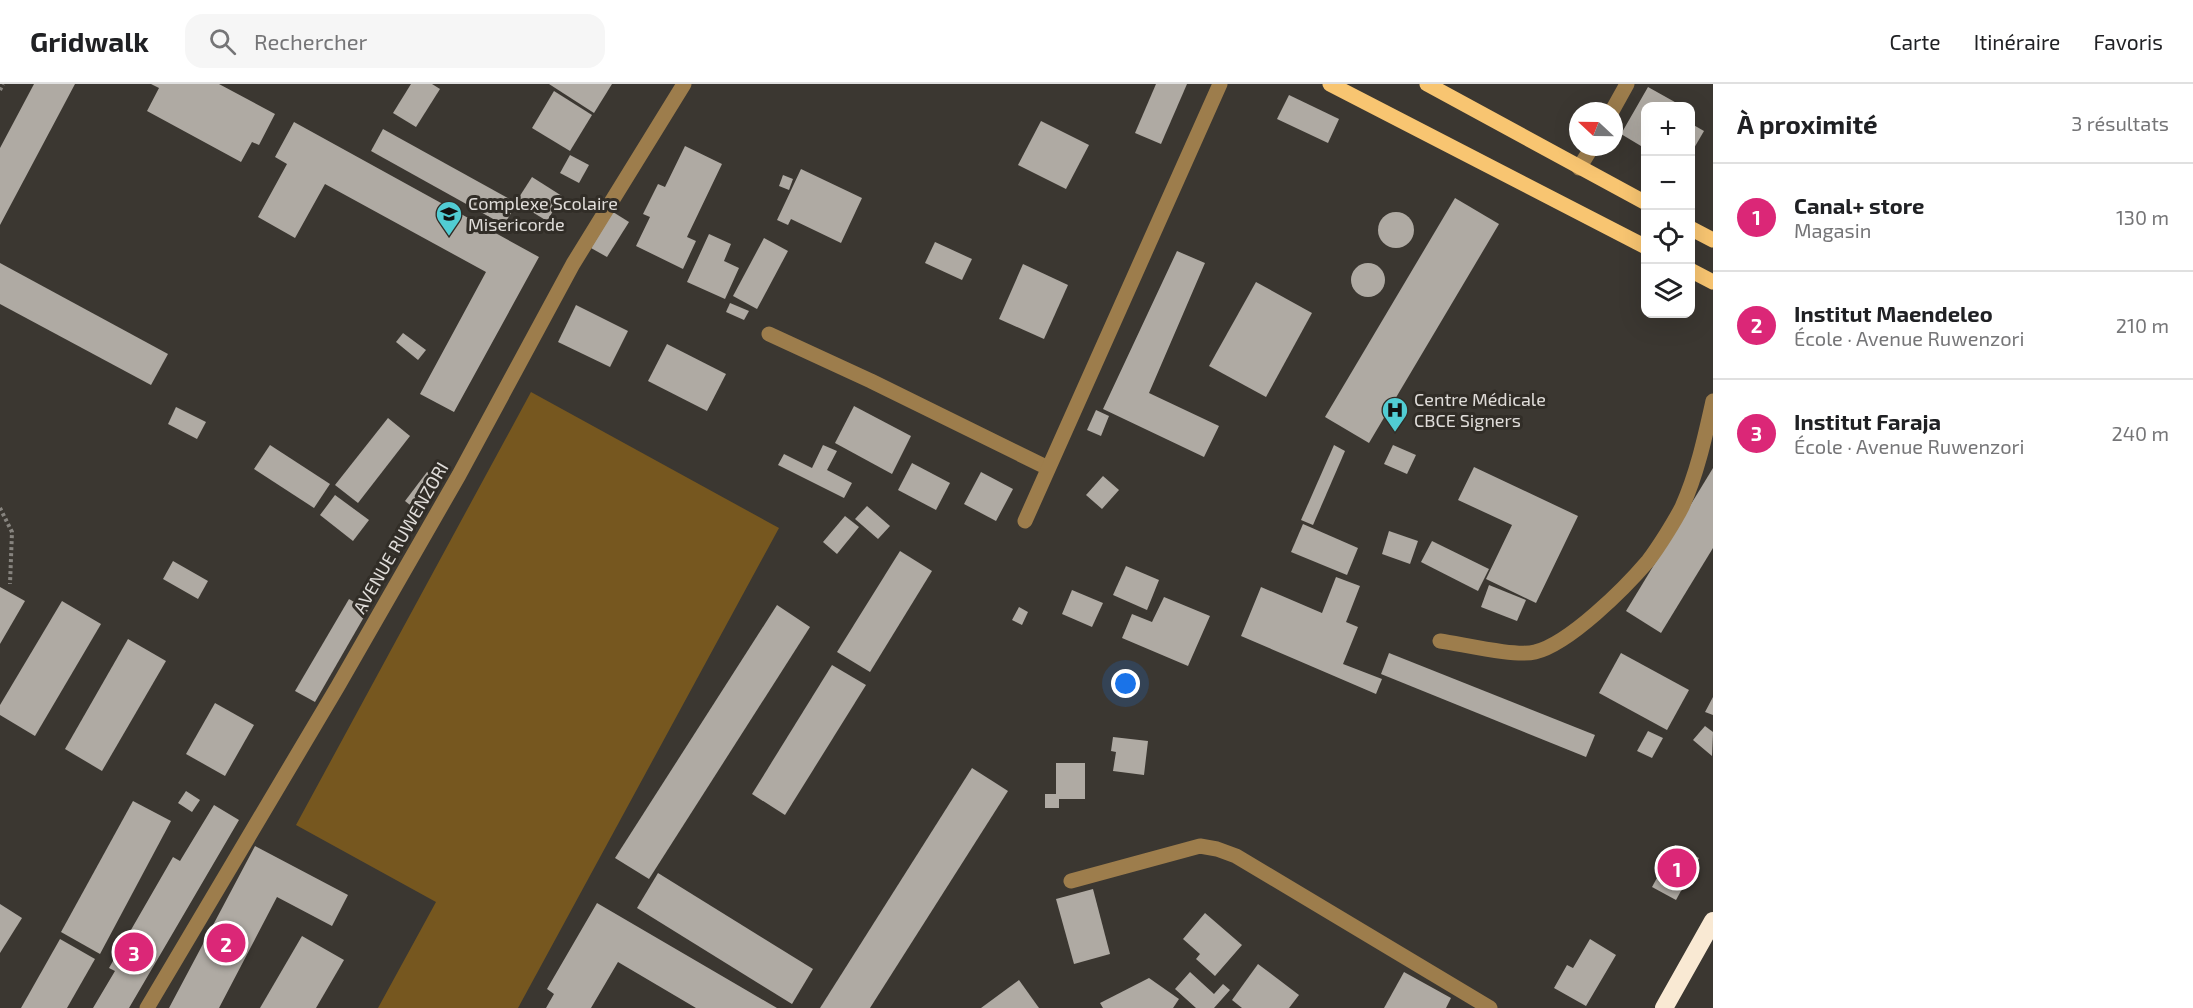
<!DOCTYPE html>
<html lang="fr">
<head>
<meta charset="utf-8">
<style>
  body { margin:0; font-family:"Exo 2",sans-serif; background:#f6f6f6; color:#202124 }
  .controls { position:absolute; right:18px; top:18px; display:grid; overflow:hidden; border-radius:12px; box-shadow:0 6px 24px #0002 }
  .controls button { width:54px; height:54px; display:grid; place-items:center; padding:0; border:0; border-bottom:2px solid #e0e0e0; background:#fff; color:#202124; font:30px sans-serif }
  .compass { position:absolute; left:1569px; top:18px; width:54px; height:54px; border-radius:50%; background:#fff; box-shadow:0 6px 24px #0002; rotate:292deg }
  .you { position:absolute; left:1126px; top:600px; width:21px; height:21px; margin:-15px; border:4px solid #fff; border-radius:50%; background:#1a73e8; box-shadow:0 0 0 9px #1a73e833 }
  .badge { display:grid; place-items:center; width:39px; height:39px; border-radius:50%; background:#db2777; color:#fff; font-size:20px; font-weight:700 }
  .pin { position:absolute; translate:-50% -50%; border:3px solid #fff; box-shadow:0 2px 6px #0006 }
  .list { margin:0; padding:0; list-style:none }
  h2 { display:flex; justify-content:space-between; align-items:center; height:78px; margin:0; padding:0 24px; font-size:26px }
  h2 small { font-size:20px; font-weight:400; color:#757577 }
  .list li { display:grid; grid-template-columns:39px 1fr auto; gap:18px; align-items:center; box-sizing:border-box; height:108px; padding:0 24px; border-top:2px solid #e0e0e0 }
  .list b { display:block; font-size:22px; white-space:nowrap }
  .list p { margin:0; font-size:20px; white-space:nowrap; color:#757577 }
  .list em { font-size:20px; font-style:normal; color:#757577 }
  .icon { flex:none; width:33px; height:33px; fill:none; stroke:currentColor; stroke-width:2; stroke-linecap:round; stroke-linejoin:round }
  .map { position:relative; flex:none; width:1713px; height:924px; overflow:hidden }
  header { display:flex; align-items:center; gap:36px; box-sizing:border-box; height:84px; padding:0 30px; background:#fff; border-bottom:2px solid #e0e0e0 }
  header strong { font-size:28px }
  nav { display:flex; gap:33px; margin-inline-start:auto; font-size:21px }
  .search { width:420px; height:54px; background:#f6f6f6; display:flex; align-items:center; gap:15px; box-sizing:border-box; padding:0 21px; border-radius:18px; color:#757577; font-size:22px }
  main { display:flex }
  aside { flex:1; background:#fff }
  .map>svg:first-child { display:block }
  .green { fill:#76571f }
  .building { fill:#afaaa3 }
  .lines { fill:none; stroke-linecap:round; stroke-linejoin:round }
  .path { stroke:#87847f; stroke-width:4; stroke-dasharray:3 3; stroke-linecap:butt }
  .minor { stroke:#9d7d4c; stroke-width:15 }
  .major { stroke:#f8c571; stroke-width:15 }
  .highway { stroke:#f9e9d3; stroke-width:18 }
  .labels { text-anchor:middle; stroke-width:6; stroke-linejoin:round; paint-order:stroke }
  .poi-label { font-size:18px; fill:#e0ddda; stroke:#312d27; text-anchor:start }
  .street-label { font-size:18px; fill:#e0ddda; stroke:#312d27 }
</style>
</head>
<body>
<header>
<strong>Gridwalk</strong>
<div class="search"><svg class="icon" aria-label="search" viewBox="0 0 24 24"><circle cx="10" cy="10" r="6"/><path d="M15 15l6 6"/></svg>Rechercher</div>
<nav><a>Carte</a><a>Itinéraire</a><a>Favoris</a></nav>
</header>
<main>
<div class="map">
<svg width="1713" height="924" viewBox="0 0 1713 924">
  <rect width="100%" height="100%" fill="#3b3731"/>
  <!-- green -->
  <polygon class="green" points="531,308 779,444 518,924 378,924 436,818 296,741"/>
  <!-- building -->
  <g class="building">
    <polygon points="34,0 75,0 0,141 0,64"/>
    <polygon points="151,0 219,0 275,30 259,61 252,58 241,78 147,27 159,4"/>
    <polygon points="411,0 432,0 440,5 416,43 393,29"/>
    <polygon points="549,0 612,0 594,29"/>
    <polygon points="1156,0 1187,0 1161,60 1135,49"/>
    <polygon points="1648,3 1682,22 1646,22 1646,65 1621,50"/>
    <polygon points="554,7 592,31 570,67 532,44"/>
    <polygon points="1289,11 1339,35 1328,59 1277,35"/>
    <polygon points="1041,37 1089,61 1066,105 1018,81"/>
    <polygon points="294,38 539,173 454,328 420,310 486,188 325,100 295,154 258,133 287,80 275,73"/>
    <polygon points="1690,39 1704,47 1690,71"/>
    <polygon points="383,45 517,119 504,141 371,67"/>
    <polygon points="685,62 722,80 687,153 696,157 683,185 636,162 650,133 643,130 658,100 665,103"/>
    <polygon points="570,71 589,81 579,99 560,89"/>
    <polygon points="801,85 862,114 841,159 791,135 788,141 777,136"/>
    <polygon points="783,91 793,95 789,106 779,102"/>
    <polygon points="532,93 562,112 547,137 516,118"/>
    <polygon points="1455,114 1499,140 1369,359 1325,333"/>
    <polygon points="613,128 629,138 607,173 591,164"/>
    <circle cx="1396" cy="146" r="18"/>
    <polygon points="709,150 731,160 724,177 739,184 725,215 687,198"/>
    <polygon points="764,154 788,167 757,225 733,212"/>
    <polygon points="935,158 972,175 962,196 925,179"/>
    <polygon points="1177,167 1205,179 1149,309 1219,342 1204,373 1103,325"/>
    <polygon points="0,179 168,270 151,301 0,220"/>
    <circle cx="1368" cy="196" r="17"/>
    <polygon points="1023,180 1068,201 1044,255 999,235"/>
    <polygon points="1256,198 1312,229 1266,313 1209,282"/>
    <polygon points="730,219 749,227 744,236 726,228"/>
    <polygon points="576,221 628,247 610,283 558,258"/>
    <polygon points="403,249 426,266 418,276 396,258"/>
    <polygon points="667,260 726,290 707,327 648,297"/>
    <polygon points="854,322 911,352 892,390 835,359"/>
    <polygon points="176,323 206,338 197,355 168,340"/>
    <polygon points="1096,326 1109,332 1101,352 1087,346"/>
    <polygon points="388,334 410,352 358,419 335,401"/>
    <polygon points="270,361 330,400 314,424 254,385"/>
    <polygon points="823,361 837,367 827,386 852,399 844,414 778,381 784,370 812,384"/>
    <polygon points="1334,361 1345,367 1313,441 1301,436"/>
    <polygon points="1393,361 1416,371 1407,390 1384,380"/>
    <polygon points="912,379 950,399 936,426 898,406"/>
    <polygon points="1474,383 1578,432 1536,519 1486,495 1512,441 1458,416"/>
    <polygon points="1713,384 1713,464 1661,549 1626,527"/>
    <polygon points="427,388 437,395 415,425 405,417"/>
    <polygon points="981,388 1013,405 996,437 964,420"/>
    <polygon points="1103,392 1119,406 1102,425 1086,411"/>
    <polygon points="335,411 369,436 353,457 320,431"/>
    <polygon points="867,422 890,442 878,455 855,435"/>
    <polygon points="845,432 859,443 837,470 823,458"/>
    <polygon points="1303,440 1358,464 1347,491 1291,468"/>
    <polygon points="1389,447 1418,457 1410,480 1382,470"/>
    <polygon points="1432,457 1489,485 1478,507 1421,478"/>
    <polygon points="900,467 932,487 870,588 837,568"/>
    <polygon points="173,477 208,497 198,515 163,495"/>
    <polygon points="1126,482 1159,496 1147,526 1113,511"/>
    <polygon points="1336,493 1360,502 1346,538 1358,543 1343,580 1382,595 1376,610 1241,552 1261,503 1322,529"/>
    <polygon points="1489,501 1526,516 1517,537 1481,523"/>
    <polygon points="0,503 25,517 0,560"/>
    <polygon points="1072,506 1103,519 1092,543 1062,530"/>
    <polygon points="1164,513 1210,532 1188,582 1122,554 1132,530 1152,538"/>
    <polygon points="349,515 368,526 315,618 295,607"/>
    <polygon points="62,517 101,540 35,652 0,631 0,621"/>
    <polygon points="777,521 810,543 649,795 615,774"/>
    <polygon points="1019,523 1028,528 1022,541 1012,536"/>
    <polygon points="128,555 166,577 102,687 65,665"/>
    <polygon points="1389,569 1595,651 1586,673 1381,590"/>
    <polygon points="1621,569 1689,606 1667,646 1599,609"/>
    <polygon points="832,581 866,601 785,731 752,710"/>
    <polygon points="1713,613 1713,631 1705,628"/>
    <polygon points="215,619 254,641 225,692 186,670"/>
    <polygon points="1705,642 1713,648 1712,672 1693,656"/>
    <polygon points="1648,647 1663,654 1652,674 1637,667"/>
    <polygon points="1113,653 1148,657 1144,691 1113,687 1116,668 1111,667"/>
    <polygon points="1056,679 1085,679 1085,715 1059,715 1059,724 1045,724 1045,710 1056,710"/>
    <polygon points="972,684 1008,707 870,924 820,924"/>
    <polygon points="186,707 200,716 192,728 178,719"/>
    <polygon points="133,717 171,737 100,870 61,848"/>
    <polygon points="214,721 239,736 129,924 93,924 115,887 109,884 173,773 180,777"/>
    <polygon points="1675,761 1699,774 1676,816 1652,803"/>
    <polygon points="255,762 348,811 332,842 277,813 219,924 169,924"/>
    <polygon points="658,789 813,885 792,920 637,824"/>
    <polygon points="1093,805 1110,870 1074,880 1056,815"/>
    <polygon points="597,819 777,924 696,924 618,878 591,924 546,924 554,910 547,905"/>
    <polygon points="0,820 22,834 0,869"/>
    <polygon points="1205,829 1242,861 1215,892 1196,875 1200,870 1183,855"/>
    <polygon points="302,852 344,876 316,924 260,924"/>
    <polygon points="60,855 95,875 67,924 21,924"/>
    <polygon points="1590,855 1616,871 1586,922 1554,904 1567,881 1573,884"/>
    <polygon points="1258,880 1299,911 1289,924 1242,924 1232,916"/>
    <polygon points="1190,888 1214,910 1223,900 1230,906 1214,924 1196,924 1175,905"/>
    <polygon points="1404,888 1451,914 1446,924 1384,924"/>
    <polygon points="1149,894 1179,915 1173,924 1103,924 1100,919"/>
    <polygon points="1019,896 1039,924 981,924"/>
  </g>
  <g class="lines">
    <!-- path -->
    <g class="path">
      <polyline points="0,6 3,0"/>
      <polyline points="0,424 12,448 10,500"/>
    </g>
    <!-- minor -->
    <g class="minor">
      <polyline points="1612,27 1627,0"/>
      <polyline points="1579,84 1592,63"/>
      <polyline points="769,250 871,297 1048,384"/>
      <polyline points="1025,437 1220,0"/>
      <path d="M1440 557C1462 560 1515 573 1535 568 1569 560 1625 504 1648 477 1658 464 1675 437 1682 423 1697 390 1705 353 1713 317"/>
      <polyline points="1071,797 1200,762 1217,765 1236,772 1490,924"/>
      <polyline points="147,924 338,602 459,391 573,180 684,0"/>
    </g>
    <!-- major -->
    <g class="major">
      <polyline points="1330,0 1646,163"/>
      <polyline points="1427,0 1646,119"/>
      <polyline points="1690,144 1713,156"/>
      <polyline points="1690,186 1713,198"/>
    </g>
    <!-- highway -->
    <polyline class="highway" points="1664,924 1713,837"/>
  </g>
  <!-- icons -->
  <defs>
    <g id="school-pin" transform="scale(1.35)"><path d="M0 17L-7.5 6A9.5 9.5 0 1 1 7.5 6Z" fill="#51ccd3" stroke="#312d27"/><path d="M0-5L7-2L0 1L-7-2ZM-4 1L0 2.5L4 1V4Q0 6-4 4Z" fill="#111"/></g>
    <g id="hospital-pin" transform="scale(1.35)"><path d="M0 17L-7.5 6A9.5 9.5 0 1 1 7.5 6Z" fill="#51ccd3" stroke="#312d27"/><path d="M-5-5h3v3.5h4V-5h3V5h-3V1.5h-4V5h-3Z" fill="#111"/></g>
  </defs>
  <g fill-rule="evenodd">
    <use href="#school-pin" x="449" y="130"/>
    <use href="#hospital-pin" x="1395" y="326"/>
  </g>
  <g class="labels">
    <!-- poi labels -->
    <g class="poi-label">
      <text x="468" y="126">Complexe Scolaire<tspan x="468" dy="21">Misericorde</tspan></text>
      <text x="1414" y="322">Centre Médicale<tspan x="1414" dy="21">CBCE Signers</tspan></text>
    </g>
    <!-- street labels -->
    <g class="street-label">
      <text transform="translate(401 454) rotate(-60)" y="6">AVENUE RUWENZORI</text>
    </g>
  </g>
</svg>
<div class="controls">
<button>+</button>
<button>−</button>
<button><svg class="icon" aria-label="locate" viewBox="0 0 24 24"><circle cx="12" cy="12" r="6"/><path d="M12 2v4M12 18v4M2 12h4M18 12h4"/></svg></button>
<button><svg class="icon" aria-label="layers" viewBox="0 0 24 24"><path d="M12 4l9 5-9 5-9-5zM3 14l9 5 9-5"/></svg></button>
</div>
<svg class="compass" viewBox="-18 -18 36 36"><path d="M0-13l5 13h-10z" fill="#e53935"/><path d="M0 13l5-13h-10z" fill="#757577"/></svg>
<div class="you"></div>
<div class="pin badge" style="left:1677px;top:784px">1</div>
<div class="pin badge" style="left:226px;top:859px">2</div>
<div class="pin badge" style="left:134px;top:868px">3</div>
</div>
<aside>
<h2>À proximité<small>3 résultats</small></h2>
<ul class="list">
<li><span class="badge">1</span><div><b>Canal+ store</b><p>Magasin</p></div><em>130 m</em></li>
<li><span class="badge">2</span><div><b>Institut Maendeleo</b><p>École · Avenue Ruwenzori</p></div><em>210 m</em></li>
<li><span class="badge">3</span><div><b>Institut Faraja</b><p>École · Avenue Ruwenzori</p></div><em>240 m</em></li>
</ul>
</aside>
</main>
</body>
</html>
